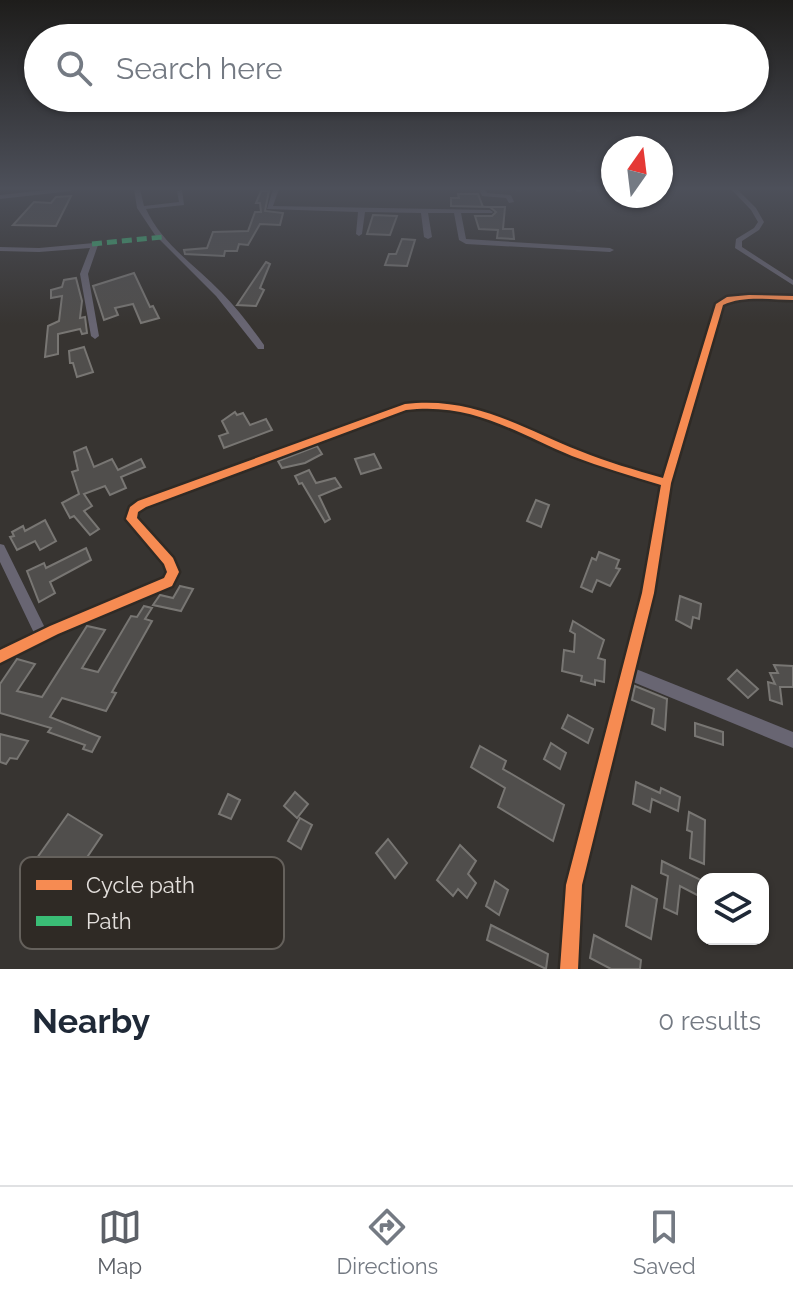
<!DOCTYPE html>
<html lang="en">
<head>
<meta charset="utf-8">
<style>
  body { margin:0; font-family:Raleway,sans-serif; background:#f6f6f7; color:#1f2937 }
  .controls { position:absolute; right:24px; bottom:24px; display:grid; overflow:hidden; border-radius:16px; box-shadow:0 2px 6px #0004 }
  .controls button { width:72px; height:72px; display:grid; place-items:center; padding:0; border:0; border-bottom:2px solid #e0e1e3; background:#fff; color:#1f2937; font:40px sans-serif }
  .compass { position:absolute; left:601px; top:136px; width:72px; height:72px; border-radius:50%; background:#fff; box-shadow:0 2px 6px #0004; rotate:14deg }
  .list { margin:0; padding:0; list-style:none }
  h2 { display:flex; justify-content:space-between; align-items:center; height:104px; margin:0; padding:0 32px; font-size:34px }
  h2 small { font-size:26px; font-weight:400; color:#747a83 }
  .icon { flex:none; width:44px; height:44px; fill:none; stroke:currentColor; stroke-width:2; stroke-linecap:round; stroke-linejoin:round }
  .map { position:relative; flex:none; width:793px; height:969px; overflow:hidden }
  .search { position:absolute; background:#fff; box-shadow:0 2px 6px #0004; left:24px; right:24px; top:24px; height:88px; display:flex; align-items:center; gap:20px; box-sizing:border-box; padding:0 28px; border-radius:44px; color:#747a83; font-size:30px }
  .sheet { height:216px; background:#fff }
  nav { display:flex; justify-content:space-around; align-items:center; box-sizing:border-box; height:112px; border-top:2px solid #e0e1e3; background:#fff; font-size:22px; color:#747a83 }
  nav a { display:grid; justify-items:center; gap:4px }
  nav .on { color:#5c6067 }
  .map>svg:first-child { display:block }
  .building { fill:#504e4c; stroke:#787673; stroke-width:2 }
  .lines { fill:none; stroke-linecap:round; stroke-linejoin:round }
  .street { fill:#686572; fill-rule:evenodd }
  .quiet { stroke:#3abd76; stroke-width:5; stroke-dasharray:10 5; stroke-linecap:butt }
  .cycleway-casing { stroke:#2f2a25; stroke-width:5 }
  .cycleway { fill:#f68b52; fill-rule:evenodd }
  .key { fill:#2f2a25; stroke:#65615c; stroke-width:2 }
  .key-label { font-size:22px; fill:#e4e0dd }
</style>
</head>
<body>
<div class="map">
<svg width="793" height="969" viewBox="0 0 793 969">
  <rect width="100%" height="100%" fill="#373431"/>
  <!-- building -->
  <g class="building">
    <polygon points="261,191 269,191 265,211 283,213 280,225 260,224 248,245 239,244 237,251 225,251 224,256 185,254 184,250 207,248 213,232 248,231 255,212 261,212 260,203 256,203"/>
    <polygon points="458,194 478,194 483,207 505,207 503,229 513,229 514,239 497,238 498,230 479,229 475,216 492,216 496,212 490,207 451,206 451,198 459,198"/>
    <polygon points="71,196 56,226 13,225 34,202 51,203 56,197"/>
    <polygon points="373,215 397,216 390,235 367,234"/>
    <polygon points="402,239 415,240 407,266 385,265 389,254 396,254"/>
    <polygon points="266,262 270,264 260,288 264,290 256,306 237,305"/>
    <polygon points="134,273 150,307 153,306 159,318 141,323 133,304 115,308 118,315 104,320 93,286"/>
    <polygon points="76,278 82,301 80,318 85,317 87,333 82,334 80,329 58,334 58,354 45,357 48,326 59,321 62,296 51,298 51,290 62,287 64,280"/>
    <polygon points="84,347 93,372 77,377 73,363 70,363 69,351"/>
    <polygon points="235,412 237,415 243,413 250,425 266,419 272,430 224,448 219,436 228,433 222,421"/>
    <polygon points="317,446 322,454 305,463 282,468 278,461"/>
    <polygon points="86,447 94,467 112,459 118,470 141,459 145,467 121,477 126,488 110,495 105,486 84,494 92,506 84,511 99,529 90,535 74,516 70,518 62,503 79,494 72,472 78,470 74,452"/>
    <polygon points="374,454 381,468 361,474 355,459"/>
    <polygon points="309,470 316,483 335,478 341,487 319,496 330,519 325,522 302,483 299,484 295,476"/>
    <polygon points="536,500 549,505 541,527 527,521"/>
    <polygon points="45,520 56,541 40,550 35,541 17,550 10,537 14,536 12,532 23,526 25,531"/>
    <polygon points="86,548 91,560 50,582 55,593 39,602 27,571 44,563 46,568"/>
    <polygon points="599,552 619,560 616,568 620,569 610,586 597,580 592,592 581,587 592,558 596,560"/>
    <polygon points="180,586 193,589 181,611 153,605 160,595 173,598"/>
    <polygon points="680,596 701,604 699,619 693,617 691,628 676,620"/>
    <polygon points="144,606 152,608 145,619 152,621 112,692 116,693 106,711 62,698 50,717 100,737 92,752 83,749 85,745 48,732 51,728 0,713 0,684 17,659 35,664 17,691 42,697 87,626 105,630 82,668 98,672 131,616 137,617"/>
    <polygon points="573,621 604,640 598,658 605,660 604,682 595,680 595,685 581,681 582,676 562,671 564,650 574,652 575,634 570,631"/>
    <polygon points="774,665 793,666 793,687 780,687 782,704 770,700 768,682 775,684 770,673 778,673"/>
    <polygon points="737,670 758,689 748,698 728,679"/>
    <polygon points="635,686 667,699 665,730 652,724 654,709 632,700"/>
    <polygon points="568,715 593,729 588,743 562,728"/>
    <polygon points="695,723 723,732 723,745 695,736"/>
    <polygon points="0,734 28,741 17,759 10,758 6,764 0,762"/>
    <polygon points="551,743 566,753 560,769 544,759"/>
    <polygon points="480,746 506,761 503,769 564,805 553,841 498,807 505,788 471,767"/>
    <polygon points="636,782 660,793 661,788 680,797 678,811 652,799 650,812 633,804"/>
    <polygon points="295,792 308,804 297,818 284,806"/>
    <polygon points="228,794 240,800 231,819 219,814"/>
    <polygon points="689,812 705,820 704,864 690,858 692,832 687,830"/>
    <polygon points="68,814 102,835 71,881 37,858"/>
    <polygon points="300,818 312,825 301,849 288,841"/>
    <polygon points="388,839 407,863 395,878 376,853"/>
    <polygon points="460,845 476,861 468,874 476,883 467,898 458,889 453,896 437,880"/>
    <polygon points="662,861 703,881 703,898 680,886 677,914 664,908 668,876 661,873"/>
    <polygon points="495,881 508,890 499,915 486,906"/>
    <polygon points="632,886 657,899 651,939 626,926"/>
    <polygon points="491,925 548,954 546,969 487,940"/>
    <polygon points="594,935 641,960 640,969 611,969 590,958"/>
  </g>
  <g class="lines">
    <!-- street -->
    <g class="street">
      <polygon points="55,189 74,189 71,191 0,199 0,195"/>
      <path d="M134 189H140L144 206 179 202 177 191 182 190 184 205 146 209C162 244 195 265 221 292 237 308 251 327 264 345V349H258L216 296 155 235 137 208Z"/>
      <polygon points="273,189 279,189 273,206 490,210 493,212 492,213 461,213 466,239 610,248 614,250 610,252 466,244 459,240 454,213 428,213 432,237 428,239 424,237 421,213 365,212 362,234 359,236 356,234 358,212 267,209"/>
      <polygon points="479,189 485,189 487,193 511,195 514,202 509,203 506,198 482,196"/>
      <polygon points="575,189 581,189 582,191 577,192"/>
      <polygon points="731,189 737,189 756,208 764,222 759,230 742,241 742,247 793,280 793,285 735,248 736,239 754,228 758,222 751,210"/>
      <polygon points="94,243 98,245 88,274 99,336 95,339 91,336 80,274 90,248 39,252 0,251 0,247 39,248"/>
      <path d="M749 295 793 296V300C771 300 744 295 724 305L671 483 654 593 636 669 793 732V748L633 682 583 885 578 969H560L565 885 642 593 660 486C630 476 600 468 571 456 514 433 471 403 406 410L146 507 139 513 137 518 173 557 179 572 172 586 59 635 0 664V650L34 633 0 562V544L4 545 45 628 164 578 167 572 164 564 125 519 130 507 138 501 405 404C473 396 520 427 580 451 607 461 635 469 662 478L716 304 727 297Z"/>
    </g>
    <!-- quiet -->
    <polyline class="quiet" points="92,244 163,237"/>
    <!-- cycleway casing -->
    <g class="cycleway-casing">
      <path id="cycleway" d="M749 295 793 296V300C771 300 744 295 723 305L719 319 671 483 654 593 582 885 578 969H560L566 885 642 593 661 485C631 476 601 467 572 456 514 432 472 402 406 410L146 507 138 512 137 518 173 558 179 572 172 586 58 634 0 663V650L50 626 164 578 167 572 164 564 126 519 130 507 138 501 405 404C474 396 519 427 580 451 607 462 635 470 663 478L716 304 727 297Z"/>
    </g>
    <!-- cycleway -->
    <use href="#cycleway" class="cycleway"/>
  </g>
  <!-- sky -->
  <linearGradient id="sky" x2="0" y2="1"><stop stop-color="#1e1d1b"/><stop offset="0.58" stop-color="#4d505a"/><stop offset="1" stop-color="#4d505a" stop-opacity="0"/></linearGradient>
  <rect width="793" height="325" fill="url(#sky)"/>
  <!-- legend -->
  <rect x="20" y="857" width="264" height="92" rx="12" class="key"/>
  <rect x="36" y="880" width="36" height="10" fill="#f68b52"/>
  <rect x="36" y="916" width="36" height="10" fill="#3abd76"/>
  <g class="key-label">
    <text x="86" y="893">Cycle path</text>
    <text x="86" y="929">Path</text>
  </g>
</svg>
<div class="controls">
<button><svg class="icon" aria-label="layers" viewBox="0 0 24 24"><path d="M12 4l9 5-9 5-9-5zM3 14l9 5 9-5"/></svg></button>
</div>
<svg class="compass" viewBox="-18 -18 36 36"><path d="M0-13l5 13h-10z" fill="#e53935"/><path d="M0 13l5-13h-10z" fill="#747a83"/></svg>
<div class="search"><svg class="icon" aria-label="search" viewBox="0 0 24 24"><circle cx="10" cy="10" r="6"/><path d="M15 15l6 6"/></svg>Search here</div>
</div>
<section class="sheet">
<h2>Nearby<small>0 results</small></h2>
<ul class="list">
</ul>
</section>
<nav>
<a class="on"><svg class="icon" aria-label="map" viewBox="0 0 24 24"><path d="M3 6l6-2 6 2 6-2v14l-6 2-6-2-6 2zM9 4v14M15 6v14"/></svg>Map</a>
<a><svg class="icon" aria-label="directions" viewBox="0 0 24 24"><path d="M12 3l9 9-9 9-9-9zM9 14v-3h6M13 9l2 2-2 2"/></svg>Directions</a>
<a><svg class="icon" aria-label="saved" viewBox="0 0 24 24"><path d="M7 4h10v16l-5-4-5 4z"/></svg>Saved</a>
</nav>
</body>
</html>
